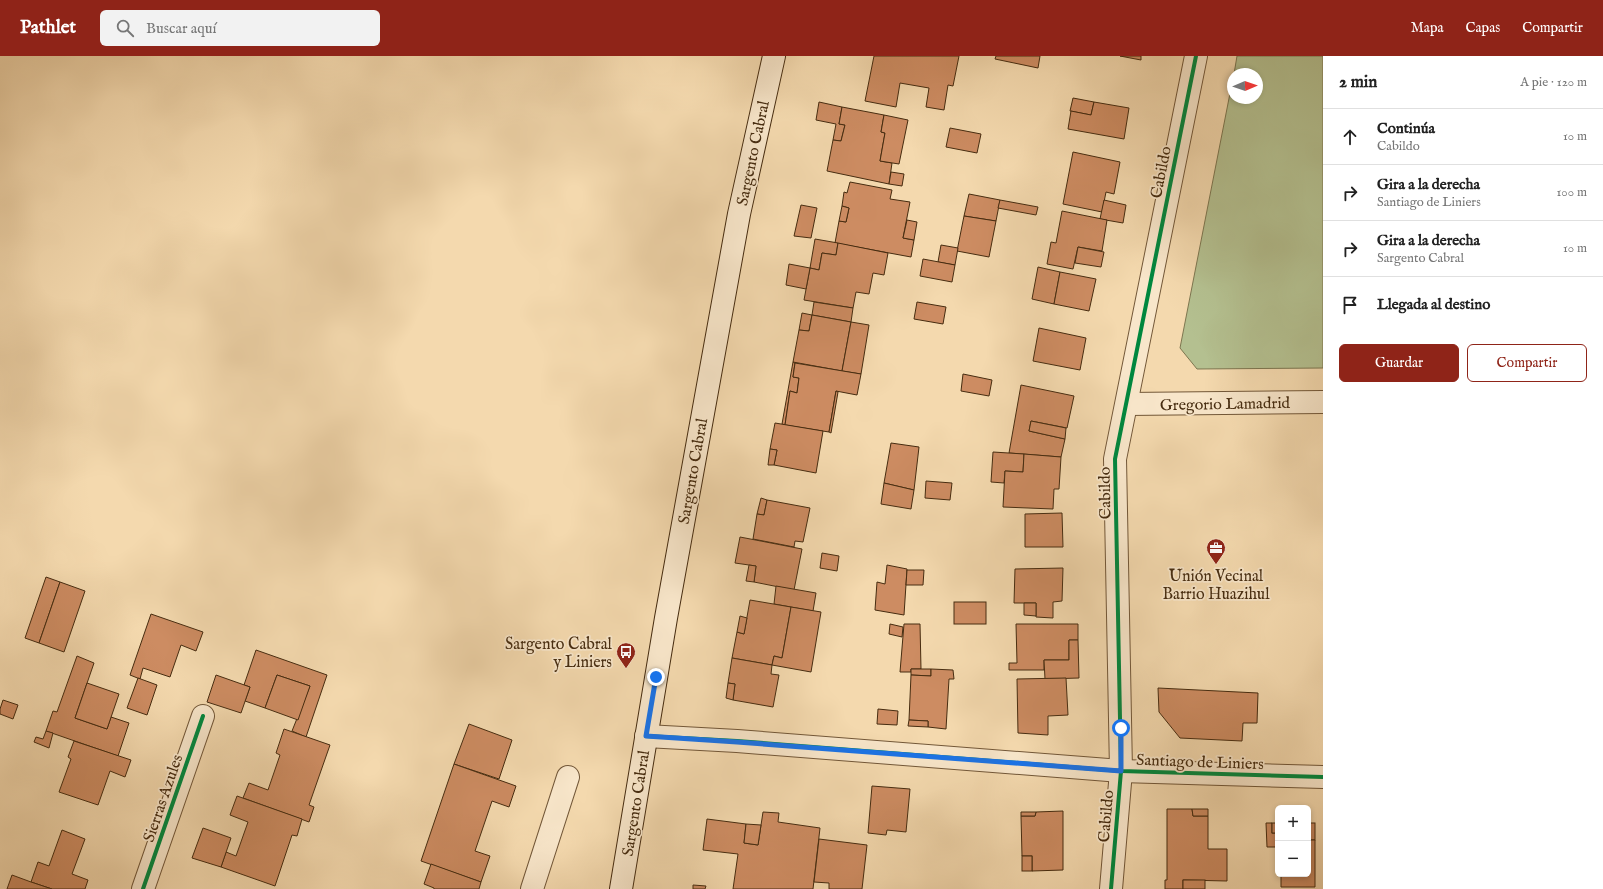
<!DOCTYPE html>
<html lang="es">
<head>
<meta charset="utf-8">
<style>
  body { margin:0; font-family:"IM FELL English",serif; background:#f2f2f2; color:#222 }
  .controls { position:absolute; right:12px; bottom:12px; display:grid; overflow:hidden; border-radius:6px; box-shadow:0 2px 6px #0003 }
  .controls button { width:36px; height:36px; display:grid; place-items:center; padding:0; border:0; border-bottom:1px solid #e0e0e0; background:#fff; color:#222; font:20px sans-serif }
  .compass { position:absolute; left:1227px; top:12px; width:36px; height:36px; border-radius:50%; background:#fff; box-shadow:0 2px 6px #0003; rotate:88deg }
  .stop { position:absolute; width:12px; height:12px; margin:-9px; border:3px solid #1a73e8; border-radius:50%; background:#fff }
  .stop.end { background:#1a73e8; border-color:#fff; box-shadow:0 1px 4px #0008 }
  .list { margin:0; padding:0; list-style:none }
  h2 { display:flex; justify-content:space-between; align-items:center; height:52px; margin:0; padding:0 16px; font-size:17px }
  h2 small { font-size:13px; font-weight:400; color:#767676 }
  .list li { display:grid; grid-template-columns:26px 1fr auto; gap:12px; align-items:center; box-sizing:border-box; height:56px; padding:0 16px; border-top:1px solid #e0e0e0 }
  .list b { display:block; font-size:15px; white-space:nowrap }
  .list p { margin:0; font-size:13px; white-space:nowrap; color:#767676 }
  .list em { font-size:13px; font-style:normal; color:#767676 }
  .actions { display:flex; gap:8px; padding:12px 16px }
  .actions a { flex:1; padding:9px 0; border:1px solid #8f2418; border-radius:6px; text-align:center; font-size:14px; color:#8f2418 }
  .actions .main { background:#8f2418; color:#fff }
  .icon { flex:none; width:22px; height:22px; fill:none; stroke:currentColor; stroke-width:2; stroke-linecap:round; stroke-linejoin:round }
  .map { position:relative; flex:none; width:1323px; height:833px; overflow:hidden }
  header { display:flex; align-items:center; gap:24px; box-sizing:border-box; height:56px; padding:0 20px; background:#8f2418; color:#fff }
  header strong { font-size:19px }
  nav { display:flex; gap:22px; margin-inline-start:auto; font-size:14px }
  .search { width:280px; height:36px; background:#f2f2f2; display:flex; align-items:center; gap:10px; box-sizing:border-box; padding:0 14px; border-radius:6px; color:#767676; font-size:15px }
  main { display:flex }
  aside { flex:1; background:#fff }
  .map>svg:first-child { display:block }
  .green { fill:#b4c090; stroke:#7d7650 }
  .building { fill:#cd8c62; stroke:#462c10 }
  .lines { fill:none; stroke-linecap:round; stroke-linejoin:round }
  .street-casing { stroke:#725738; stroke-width:24 }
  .secondary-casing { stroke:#462c10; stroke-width:24 }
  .street { stroke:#f8e6ca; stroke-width:22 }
  .secondary { stroke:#f8e6ca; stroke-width:22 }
  .cycleway-casing { stroke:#f8e6ca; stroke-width:6 }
  .cycleway { stroke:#00873e; stroke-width:4 }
  .route { stroke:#1a73e8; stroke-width:5 }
  .labels { text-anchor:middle; stroke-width:3.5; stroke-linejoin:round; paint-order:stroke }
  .street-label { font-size:16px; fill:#462c10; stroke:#f8e6ca }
  .poi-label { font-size:16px; fill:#462c10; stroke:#f8e6ca }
</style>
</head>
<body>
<header>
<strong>Pathlet</strong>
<div class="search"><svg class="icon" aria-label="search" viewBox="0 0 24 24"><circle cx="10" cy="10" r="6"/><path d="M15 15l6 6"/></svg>Buscar aquí</div>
<nav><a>Mapa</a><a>Capas</a><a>Compartir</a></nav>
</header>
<main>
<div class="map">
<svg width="1323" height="833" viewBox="0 0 1323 833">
  <rect width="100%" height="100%" fill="#f4d9ae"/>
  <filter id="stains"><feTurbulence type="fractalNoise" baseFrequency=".005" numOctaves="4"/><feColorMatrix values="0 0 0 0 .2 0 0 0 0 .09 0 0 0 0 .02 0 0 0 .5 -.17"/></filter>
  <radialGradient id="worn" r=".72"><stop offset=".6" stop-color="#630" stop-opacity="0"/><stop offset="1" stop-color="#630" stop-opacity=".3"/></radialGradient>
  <!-- green -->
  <polygon class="green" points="1237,0 1323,0 1323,312 1197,313 1180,292 1233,22 1233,42 1257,42 1257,18 1234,18"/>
  <!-- building -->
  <g class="building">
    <polygon points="874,0 959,0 953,30 948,29 944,54 926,51 929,32 900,27 896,51 865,45"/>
    <polygon points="996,0 1040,0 1038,12 995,3"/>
    <polygon points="1120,0 1141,0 1141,4"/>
    <polygon points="1073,42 1094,46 1091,59 1070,55"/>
    <polygon points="819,46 842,51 839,68 845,69 841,85 833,84 836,68 816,64"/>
    <polygon points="1094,46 1129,52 1124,83 1068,73 1071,55 1091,59"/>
    <polygon points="842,51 884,59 881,76 885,77 880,105 892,107 889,128 827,115 833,84 841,85 845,69 839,68"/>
    <polygon points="884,59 908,64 899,108 880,105 885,77 881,76"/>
    <polygon points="950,72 981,78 977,97 946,91"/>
    <polygon points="1073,96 1120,106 1114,138 1106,136 1102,156 1063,148"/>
    <polygon points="891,116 904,118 902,130 889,128"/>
    <polygon points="850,126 892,134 890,143 910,146 903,182 914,184 911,201 835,187 839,165 846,166 849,152 842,150 844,136 847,137"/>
    <polygon points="969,138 1000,144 996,165 964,160"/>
    <polygon points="1000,144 1038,151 1036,159 998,152"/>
    <polygon points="1104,144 1126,149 1123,167 1100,163"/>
    <polygon points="801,149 817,152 811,182 794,180"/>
    <polygon points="842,150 849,152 846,166 839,165"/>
    <polygon points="1062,155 1107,164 1102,195 1078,191 1073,213 1047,208 1051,186 1056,187"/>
    <polygon points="964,160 996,165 989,201 957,195"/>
    <polygon points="907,164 917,166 914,184 903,182"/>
    <polygon points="815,183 838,187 836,199 822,197 819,214 810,212"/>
    <polygon points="838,187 888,197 884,219 873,217 869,238 856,236 853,252 804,244 810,212 819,214 822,197 836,199"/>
    <polygon points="941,189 958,192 955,209 938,206"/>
    <polygon points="1078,191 1104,196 1101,211 1075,207"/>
    <polygon points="923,203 955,209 952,226 920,220"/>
    <polygon points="789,208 810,212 806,233 786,229"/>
    <polygon points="1038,211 1060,216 1054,248 1032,243"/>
    <polygon points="1060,216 1096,223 1089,255 1054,248"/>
    <polygon points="814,246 853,252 851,266 812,259"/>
    <polygon points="917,246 946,251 943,268 914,263"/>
    <polygon points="802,257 812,259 809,275 799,274"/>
    <polygon points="812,259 851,266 842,315 793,306 799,274 809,275"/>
    <polygon points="851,266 869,269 861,318 842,315"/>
    <polygon points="1039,272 1086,282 1080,314 1033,305"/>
    <polygon points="793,306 795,307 793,321 799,322 797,337 790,335 785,369 782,368"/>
    <polygon points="795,307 861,318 857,339 836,335 829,376 785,369 790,335 797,337 799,322 793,321"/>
    <polygon points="963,318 992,324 989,340 961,335"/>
    <polygon points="1021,329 1074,340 1067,372 1031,365 1029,375 1065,383 1061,401 1009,397"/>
    <polygon points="836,335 838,336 831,377 829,376"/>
    <polygon points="1031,365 1066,372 1065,383 1029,375"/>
    <polygon points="775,367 823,375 816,417 774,409 777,394 770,393"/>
    <polygon points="891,387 919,391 914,434 884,427"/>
    <polygon points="770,393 777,394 774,409 768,409"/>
    <polygon points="993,396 1024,398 1023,416 1005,415 1004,427 991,426"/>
    <polygon points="1024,398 1061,401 1059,433 1054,433 1053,453 1003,451 1005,415 1023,416"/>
    <polygon points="926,425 952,427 950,444 925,442"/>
    <polygon points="884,427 914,434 911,453 881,448"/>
    <polygon points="761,442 767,444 764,459 757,458"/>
    <polygon points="767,444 810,452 803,486 795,485 794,491 753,483 757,458 764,459"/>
    <polygon points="1062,457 1063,491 1025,491 1025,458"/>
    <polygon points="740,481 802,493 794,534 754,526 756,510 735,507"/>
    <polygon points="822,497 839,500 837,515 820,512"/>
    <polygon points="749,509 756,510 754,526 746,525"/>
    <polygon points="887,509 907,513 904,559 875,554 877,526 885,528"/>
    <polygon points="1063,512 1062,545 1053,546 1053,562 1036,561 1036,547 1014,547 1015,513"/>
    <polygon points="907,514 924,514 923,529 906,529"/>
    <polygon points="46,521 60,526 39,587 25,582"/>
    <polygon points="60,526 85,535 64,596 39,587"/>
    <polygon points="776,530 816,537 813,555 774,548"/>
    <polygon points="750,544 791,551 782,602 774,600 772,609 732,602 737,576 744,578"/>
    <rect x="954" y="546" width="32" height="22"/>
    <polygon points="1024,547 1036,547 1036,560 1024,559"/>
    <polygon points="791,551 821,556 811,616 772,609 774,600 782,602"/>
    <polygon points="151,558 203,576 196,595 181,589 170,621 143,612 140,623 130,619"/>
    <polygon points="740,560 747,562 744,578 737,576"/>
    <polygon points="890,568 903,571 902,581 889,578"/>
    <polygon points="904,568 920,568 921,613 911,613 911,616 900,616"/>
    <polygon points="1016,568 1078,568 1078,584 1069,584 1069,604 1044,604 1044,614 1009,614 1009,607 1017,607"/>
    <polygon points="1069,584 1078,584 1079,622 1045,623 1044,604 1069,604"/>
    <polygon points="256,594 327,619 306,681 292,675 310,630 277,619 265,652 245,645 250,631 244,629"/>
    <polygon points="77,600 94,607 75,662 107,673 111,661 129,667 118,700 46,675 53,655 57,656"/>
    <polygon points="732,602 772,609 771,618 779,619 773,651 733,644 735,628 728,627"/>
    <polygon points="911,613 931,613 931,620 911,619"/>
    <polygon points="931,613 953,614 954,623 949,623 946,673 928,671 928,665 909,664 911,619 931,620"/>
    <polygon points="216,619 250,631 241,657 207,646"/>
    <polygon points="277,619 310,630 298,664 265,652"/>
    <polygon points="138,622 157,629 147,659 127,652"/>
    <polygon points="1066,622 1068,659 1048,660 1048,679 1018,677 1017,623"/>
    <polygon points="87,627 119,638 107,673 75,662"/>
    <polygon points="728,627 735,628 733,644 726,642"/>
    <polygon points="1158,632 1258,637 1257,667 1243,667 1242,685 1180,682 1159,656"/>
    <polygon points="3,644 18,649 13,663 0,658 0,653"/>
    <polygon points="878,653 898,655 897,669 877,668"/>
    <polygon points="909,664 928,665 928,671 908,670"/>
    <polygon points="469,668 512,684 499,723 454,708"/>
    <polygon points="284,673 330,689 309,749 314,751 309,766 243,742 249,727 268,734 280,699 276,697"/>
    <polygon points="46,675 53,677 49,692 34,686 36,681 43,683"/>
    <polygon points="74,685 131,704 125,721 110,715 98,749 59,736 71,703 68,701"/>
    <polygon points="454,708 516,730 509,751 492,745 475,795 490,800 481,826 421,805"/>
    <polygon points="872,730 910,733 906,776 887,774 886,779 868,777"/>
    <polygon points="237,740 302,763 297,780 292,779 275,830 221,811 226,796 236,800 248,766 230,759"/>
    <polygon points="1167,753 1192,753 1193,760 1208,760 1208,793 1227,793 1227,825 1183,824 1183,833 1165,833 1165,824 1167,824"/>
    <polygon points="1192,753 1208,753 1208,760 1193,760"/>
    <polygon points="1063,755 1063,814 1032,815 1032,800 1022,800 1021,760 1035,760 1036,756"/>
    <polygon points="763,756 779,757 778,766 820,772 813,833 733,833 738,798 703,794 707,763 746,768 744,787 758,789"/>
    <polygon points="1021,756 1036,756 1035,760 1021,760"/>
    <polygon points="1266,767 1272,767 1272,777 1278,777 1278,791 1267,791"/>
    <rect x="1272" y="767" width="6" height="10"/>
    <rect x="1308" y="767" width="7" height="17"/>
    <polygon points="746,768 761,769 758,789 744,787"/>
    <polygon points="203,772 231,782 221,811 192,802"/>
    <polygon points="62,774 85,783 72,818 88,824 85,833 52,833 31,826 38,806 49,810"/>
    <polygon points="819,783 867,789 862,833 829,833 829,827 814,826"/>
    <polygon points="1308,784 1315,784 1315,831 1281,831 1281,818 1308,818"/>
    <rect x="1022" y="800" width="10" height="15"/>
    <polygon points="431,808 481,826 479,833 434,833 434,832 424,828"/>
    <polygon points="12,819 31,826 52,833 7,833"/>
    <rect x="1183" y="824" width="22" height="9"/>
    <polygon points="693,829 706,830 705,833 693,833"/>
  </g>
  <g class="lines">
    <!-- street casing -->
    <g class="street-casing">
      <g id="street">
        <polyline points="1127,348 1323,346"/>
        <polyline points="646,680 737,685 1121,715 1323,721"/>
        <polyline points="143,833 203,660"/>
        <polyline points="532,833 568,721"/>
        <polyline points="1111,833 1121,715 1115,403 1196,0"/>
      </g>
    </g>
    <!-- secondary casing -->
    <g class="secondary-casing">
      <polyline id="secondary" points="621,833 666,562 739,158 774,0"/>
    </g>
    <!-- street -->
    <use href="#street" class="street"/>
    <!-- secondary -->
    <use href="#secondary" class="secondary"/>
    <!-- cycleway casing -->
    <g class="cycleway-casing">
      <g id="cycleway">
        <polyline points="646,680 737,685 1121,715 1323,721"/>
        <polyline points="143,833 203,660"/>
        <polyline points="1111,833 1121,715 1115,403 1196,0"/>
      </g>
    </g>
    <!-- cycleway -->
    <use href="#cycleway" class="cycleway"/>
  </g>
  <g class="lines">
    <!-- route -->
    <polyline class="route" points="656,621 646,680 737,686 1121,715 1121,672"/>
  </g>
  <!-- icons -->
  <defs>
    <g id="office-pin" transform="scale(1)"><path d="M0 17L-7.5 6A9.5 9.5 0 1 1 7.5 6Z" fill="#8f2418" stroke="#f8e6ca"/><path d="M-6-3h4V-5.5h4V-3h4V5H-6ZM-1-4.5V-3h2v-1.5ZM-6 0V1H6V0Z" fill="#fff"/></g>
    <g id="bus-pin" transform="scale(1)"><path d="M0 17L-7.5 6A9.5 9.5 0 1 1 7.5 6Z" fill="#8f2418" stroke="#f8e6ca"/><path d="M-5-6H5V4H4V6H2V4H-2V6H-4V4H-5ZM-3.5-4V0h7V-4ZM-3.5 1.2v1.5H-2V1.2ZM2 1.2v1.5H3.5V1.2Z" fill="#fff"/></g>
  </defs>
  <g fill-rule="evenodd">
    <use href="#office-pin" x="1216" y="492"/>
    <use href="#bus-pin" x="626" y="596"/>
  </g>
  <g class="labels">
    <!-- street labels -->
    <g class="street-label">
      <text transform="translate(752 97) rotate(-78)" y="6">Sargento Cabral</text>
      <text transform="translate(1160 116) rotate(-79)" y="6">Cabildo</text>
      <text transform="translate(1225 347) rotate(-1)" y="6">Gregorio Lamadrid</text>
      <text transform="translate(692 415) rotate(-80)" y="6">Sargento Cabral</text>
      <text transform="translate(1104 437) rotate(-91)" y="6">Cabildo</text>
      <text transform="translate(1200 705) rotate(2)" y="6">Santiago de Liniers</text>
      <text transform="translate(162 742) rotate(-71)" y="6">Sierras Azules</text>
      <text transform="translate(635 747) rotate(-81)" y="6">Sargento Cabral</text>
      <text transform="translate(1105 760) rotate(-85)" y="6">Cabildo</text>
    </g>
    <!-- poi labels -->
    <g class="poi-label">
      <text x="1216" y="525">Unión Vecinal<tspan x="1216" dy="18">Barrio Huazihul</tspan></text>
      <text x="612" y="593" text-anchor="end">Sargento Cabral<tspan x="612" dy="18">y Liniers</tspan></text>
    </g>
  </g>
  <rect width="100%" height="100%" filter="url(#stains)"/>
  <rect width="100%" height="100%" fill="url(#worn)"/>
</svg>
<div class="controls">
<button>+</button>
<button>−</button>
</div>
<svg class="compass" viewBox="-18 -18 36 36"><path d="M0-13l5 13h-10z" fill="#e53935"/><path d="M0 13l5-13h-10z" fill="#767676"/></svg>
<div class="stop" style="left:1121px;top:672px"></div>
<div class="stop end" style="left:656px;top:621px"></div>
</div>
<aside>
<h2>2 min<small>A pie · 120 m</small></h2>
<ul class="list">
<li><svg class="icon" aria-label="ahead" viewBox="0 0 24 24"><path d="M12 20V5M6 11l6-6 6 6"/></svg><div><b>Continúa</b><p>Cabildo</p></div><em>10 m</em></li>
<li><svg class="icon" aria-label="right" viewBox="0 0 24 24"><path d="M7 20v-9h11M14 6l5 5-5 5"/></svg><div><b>Gira a la derecha</b><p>Santiago de Liniers</p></div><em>100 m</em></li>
<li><svg class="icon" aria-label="right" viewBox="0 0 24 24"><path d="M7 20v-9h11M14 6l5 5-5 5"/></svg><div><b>Gira a la derecha</b><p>Sargento Cabral</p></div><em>10 m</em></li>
<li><svg class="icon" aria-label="arrive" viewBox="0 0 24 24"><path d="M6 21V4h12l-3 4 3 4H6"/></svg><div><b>Llegada al destino</b></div></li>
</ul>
<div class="actions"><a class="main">Guardar</a><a>Compartir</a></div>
</aside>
</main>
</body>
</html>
